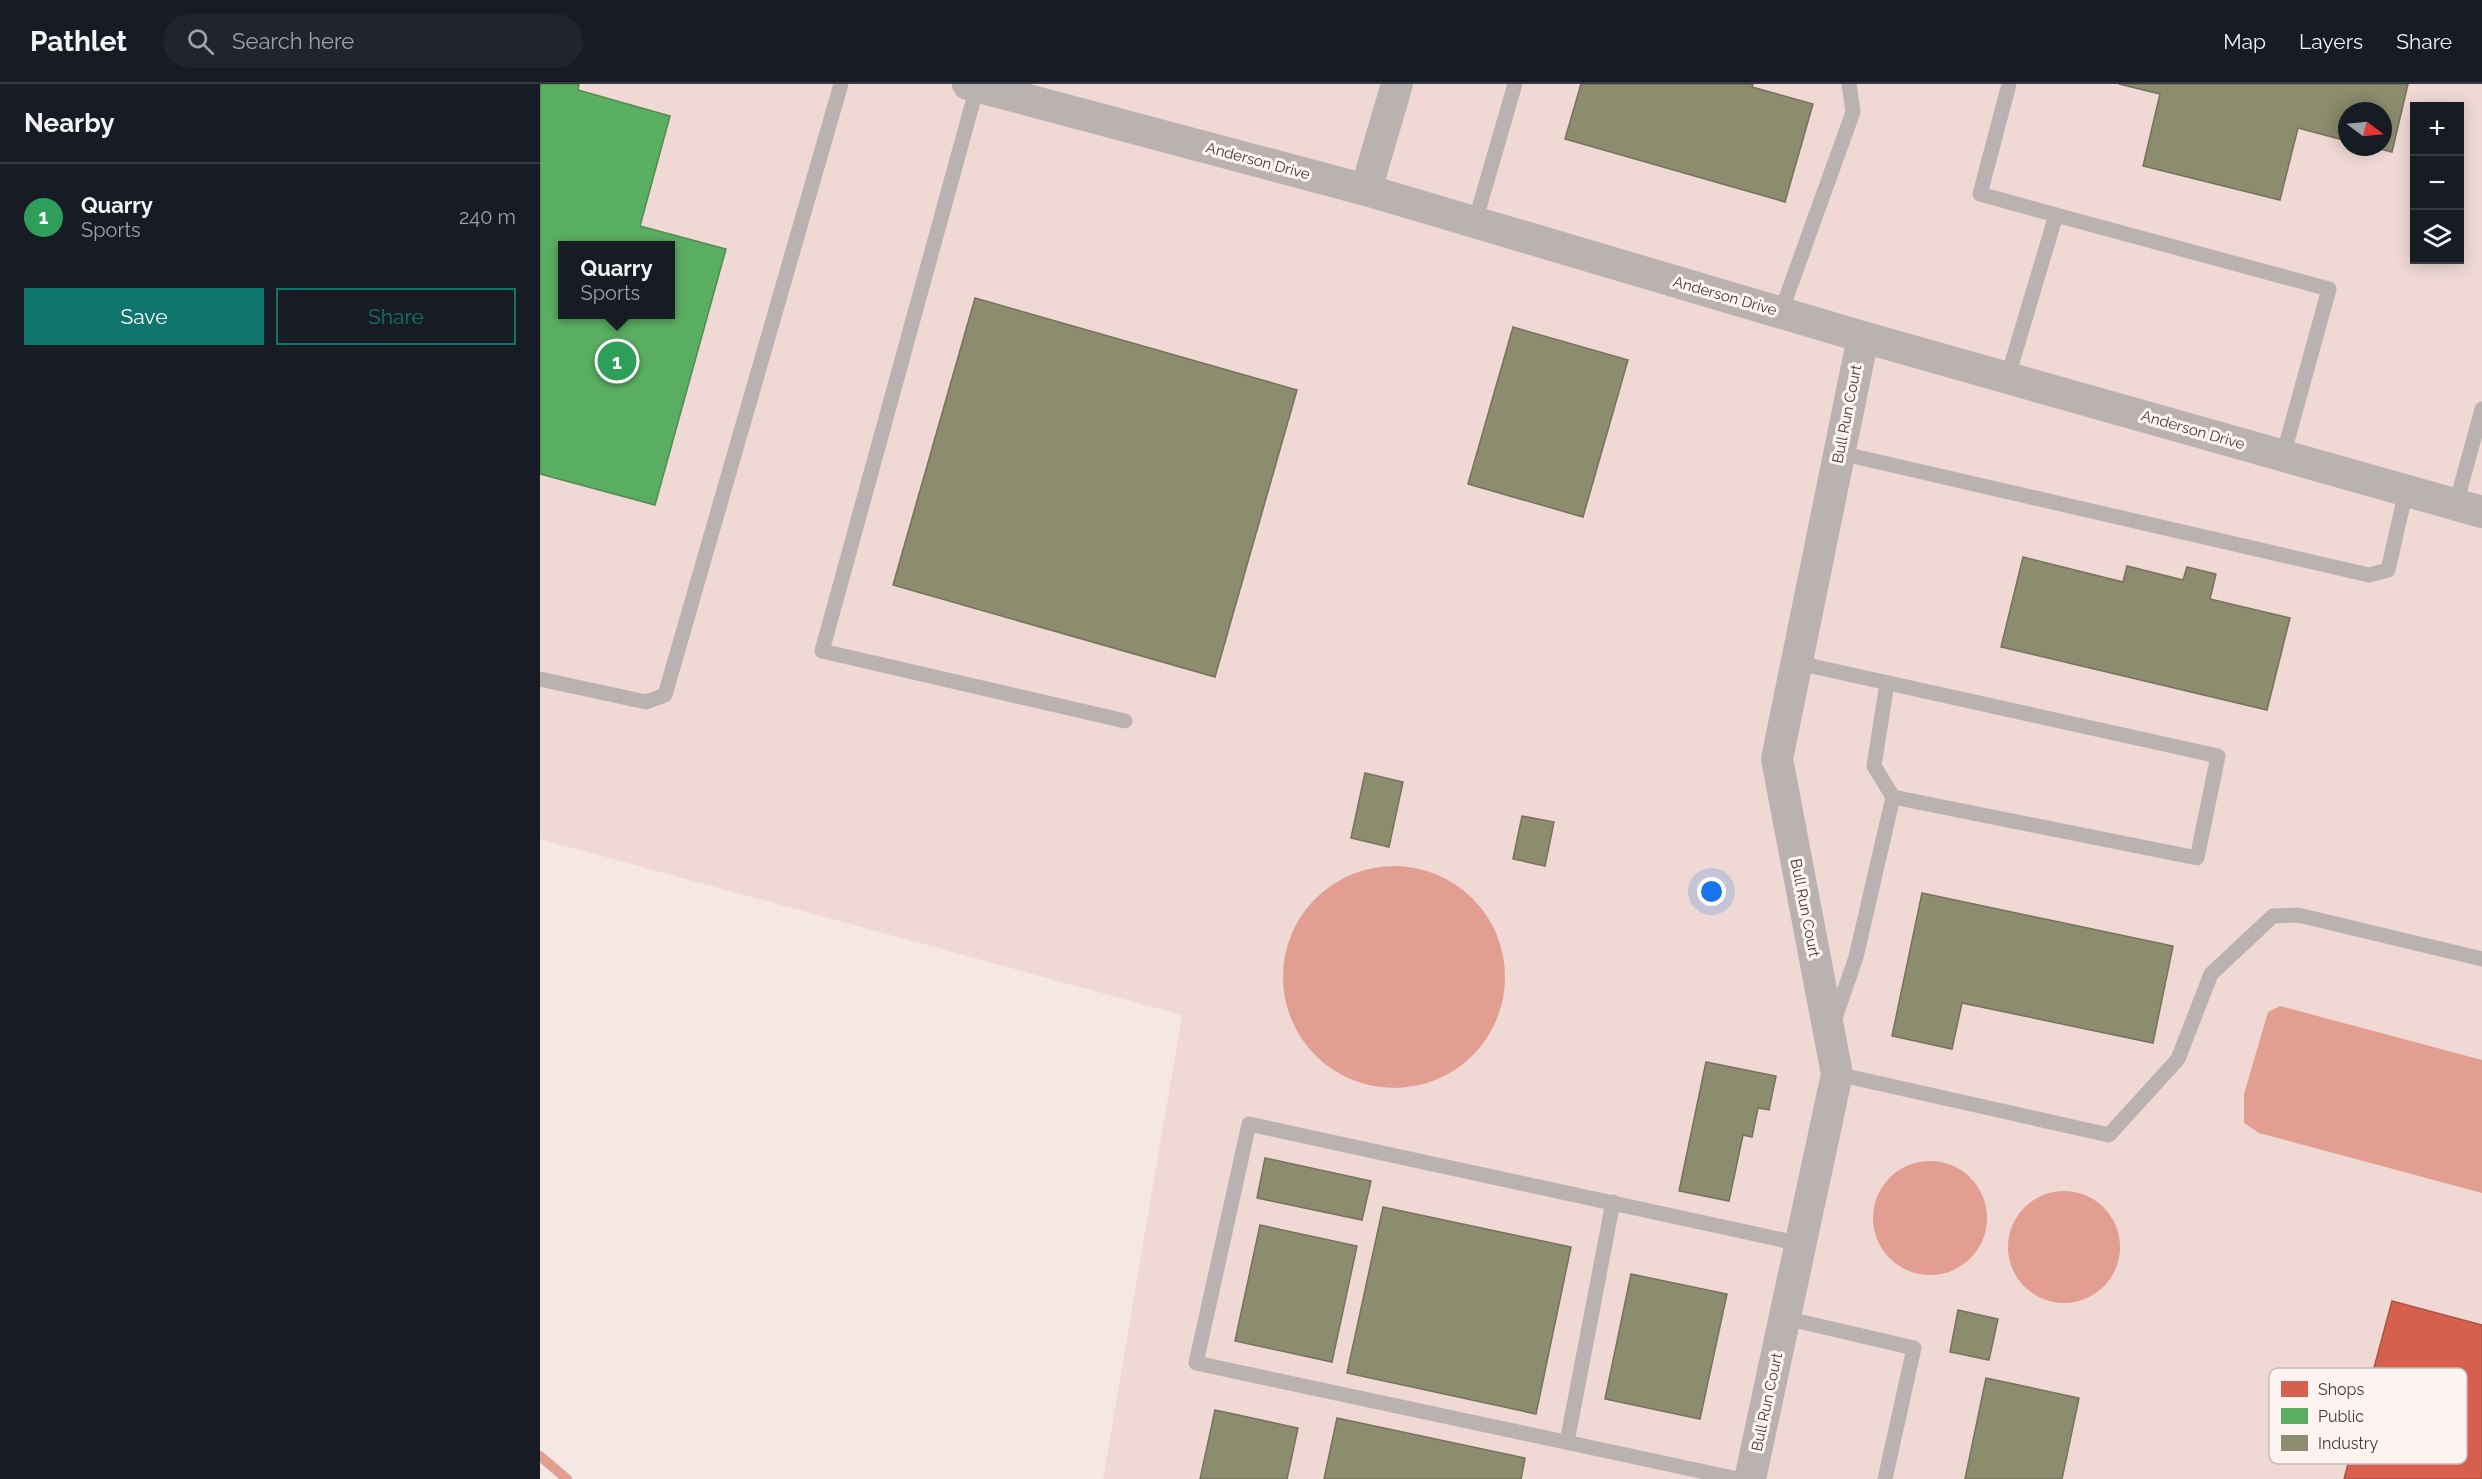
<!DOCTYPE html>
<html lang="en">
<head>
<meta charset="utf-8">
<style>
  body { margin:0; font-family:Raleway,sans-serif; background:#20242c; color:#f1f3f6 }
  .controls { position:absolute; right:18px; top:18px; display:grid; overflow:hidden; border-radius:0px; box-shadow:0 3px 15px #0003 }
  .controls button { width:54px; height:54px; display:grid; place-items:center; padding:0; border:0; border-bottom:2px solid #363941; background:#171b24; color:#f1f3f6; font:30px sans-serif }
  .compass { position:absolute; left:1798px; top:18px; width:54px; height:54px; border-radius:50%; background:#171b24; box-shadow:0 3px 15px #0003; rotate:106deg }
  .you { position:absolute; left:1172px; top:808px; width:21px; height:21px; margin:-15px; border:4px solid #fff; border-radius:50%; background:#1a73e8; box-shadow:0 0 0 9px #1a73e833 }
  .badge { display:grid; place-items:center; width:39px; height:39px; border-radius:50%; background:#0f766e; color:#fff; font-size:20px; font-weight:700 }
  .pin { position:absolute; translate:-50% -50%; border:3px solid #fff; box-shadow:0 2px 6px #0006 }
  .popup { position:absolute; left:18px; top:157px; width:117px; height:78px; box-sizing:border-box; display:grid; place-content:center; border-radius:0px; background:#171b24; filter:drop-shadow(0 2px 4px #0005); font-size:20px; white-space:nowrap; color:#9ea1a6 }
  .popup b { font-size:22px; color:#f1f3f6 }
  .popup::after { content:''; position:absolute; left:50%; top:100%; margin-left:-12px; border:12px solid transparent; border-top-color:#171b24 }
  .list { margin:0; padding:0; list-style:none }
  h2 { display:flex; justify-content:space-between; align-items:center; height:78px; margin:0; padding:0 24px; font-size:26px }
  h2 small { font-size:20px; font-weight:400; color:#9ea1a6 }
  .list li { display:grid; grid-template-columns:39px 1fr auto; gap:18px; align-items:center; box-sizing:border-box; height:108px; padding:0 24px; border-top:2px solid #363941 }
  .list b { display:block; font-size:22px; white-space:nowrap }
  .list p { margin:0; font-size:20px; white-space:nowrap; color:#9ea1a6 }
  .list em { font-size:20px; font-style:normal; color:#9ea1a6 }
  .actions { display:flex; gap:12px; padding:18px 24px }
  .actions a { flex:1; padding:14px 0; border:2px solid #0f766e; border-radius:0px; text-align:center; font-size:21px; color:#0f766e }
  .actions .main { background:#0f766e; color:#fff }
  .icon { flex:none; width:33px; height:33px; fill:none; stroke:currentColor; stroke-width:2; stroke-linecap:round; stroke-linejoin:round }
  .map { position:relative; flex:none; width:1942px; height:1395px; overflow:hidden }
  header { display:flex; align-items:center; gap:36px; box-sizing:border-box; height:84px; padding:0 30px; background:#171b24; border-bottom:2px solid #363941 }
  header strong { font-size:28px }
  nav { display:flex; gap:33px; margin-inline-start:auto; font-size:21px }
  .search { width:420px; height:54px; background:#20242c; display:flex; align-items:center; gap:15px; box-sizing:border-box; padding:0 21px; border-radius:33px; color:#9ea1a6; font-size:22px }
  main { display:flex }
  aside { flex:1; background:#171b24 }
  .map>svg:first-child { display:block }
  .built { fill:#f0d9d4; fill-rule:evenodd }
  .water { fill:#e29f91 }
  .shops { fill:#d6604d; stroke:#ab5445; stroke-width:1.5 }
  .public { fill:#5aae61; stroke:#548a53; stroke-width:1.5; fill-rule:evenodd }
  .industry { fill:#8c8c6e; stroke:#77725c; stroke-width:1.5 }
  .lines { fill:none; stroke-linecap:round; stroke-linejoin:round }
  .stream { stroke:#e29f91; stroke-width:10 }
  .service { stroke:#bab2b0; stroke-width:15 }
  .minor { stroke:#bab2b0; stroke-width:32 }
  .labels { text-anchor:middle; stroke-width:6; stroke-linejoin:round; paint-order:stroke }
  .street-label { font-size:15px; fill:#473733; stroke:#fdf4f2 }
  .key { fill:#fdf4f2; stroke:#c6bbb9; stroke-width:1.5 }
  .key-label { font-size:16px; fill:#473733 }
</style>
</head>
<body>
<header>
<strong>Pathlet</strong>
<div class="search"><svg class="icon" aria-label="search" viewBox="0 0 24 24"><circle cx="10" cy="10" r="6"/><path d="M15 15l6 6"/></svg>Search here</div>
<nav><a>Map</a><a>Layers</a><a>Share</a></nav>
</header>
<main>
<aside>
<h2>Nearby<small></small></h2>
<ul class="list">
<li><span class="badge" style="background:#2e9e5b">1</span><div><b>Quarry</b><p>Sports</p></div><em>240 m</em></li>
</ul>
<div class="actions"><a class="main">Save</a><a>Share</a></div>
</aside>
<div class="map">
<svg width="1942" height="1395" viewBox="0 0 1942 1395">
  <rect width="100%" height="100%" fill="#f5e7e4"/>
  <!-- built -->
  <path class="built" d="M0 0H1942V1395H563L642 931 0 755ZM1874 22H1920V176H1874ZM1807 27H1843V63H1807ZM23 162H131V230H23Z"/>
  <!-- water -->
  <g class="water">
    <circle cx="854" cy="893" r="111"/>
    <polygon points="1740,922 1942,976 1942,1109 1719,1049 1704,1039 1704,1010 1728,928"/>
    <circle cx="1390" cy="1134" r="57"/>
    <circle cx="1524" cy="1163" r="56"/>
  </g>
  <!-- shops -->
  <polygon class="shops" points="1852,1217 1942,1241 1942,1395 1804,1395"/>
  <!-- public -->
  <path class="public" d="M0 0H39L38 6 130 32 100 142 186 165 115 421 0 390ZM23 162H131V230H23Z"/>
  <!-- industry -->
  <g class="industry">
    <polygon points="1041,0 1213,0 1212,3 1273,20 1245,118 1025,55"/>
    <polygon points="1579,0 1868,0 1852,68 1832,63 1843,63 1843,27 1807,27 1807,57 1758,44 1740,116 1603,82 1620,10"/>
    <polygon points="435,214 757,306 675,593 353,501"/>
    <polygon points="973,243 1088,276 1043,433 928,400"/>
    <polygon points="1483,473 1583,498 1587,482 1643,496 1647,483 1676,490 1670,515 1750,534 1727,626 1461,563"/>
    <polygon points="825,689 863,698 849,763 811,754"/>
    <polygon points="982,732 1014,738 1005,782 973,775"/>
    <polygon points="1382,809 1633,862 1613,959 1422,919 1412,965 1352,952"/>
    <polygon points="1166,978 1236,992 1229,1026 1218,1024 1212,1053 1203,1051 1189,1117 1139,1107"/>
    <polygon points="725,1074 831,1097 822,1136 717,1114"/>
    <polygon points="843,1123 1031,1163 996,1330 807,1289"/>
    <polygon points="720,1141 817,1162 792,1278 695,1257"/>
    <polygon points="1091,1190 1187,1210 1160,1335 1065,1315"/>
    <polygon points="1418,1226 1458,1235 1449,1276 1410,1268"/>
    <polygon points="1446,1294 1539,1314 1522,1395 1425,1395"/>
    <polygon points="675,1326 758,1344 747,1395 660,1395"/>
    <polygon points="797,1334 985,1374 981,1395 784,1395"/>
  </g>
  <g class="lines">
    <!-- stream -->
    <polyline class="stream" points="0,1372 27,1395"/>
    <!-- service -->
    <g class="service">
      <polyline points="1469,0 1440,110 1516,131"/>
      <polyline points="437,3 282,567 585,637"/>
      <polyline points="935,138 975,0"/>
      <polyline points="1241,228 1313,28 1309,0"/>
      <polyline points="1468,292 1516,131 1789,205 1743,372"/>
      <polyline points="1300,369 1829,491 1848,486 1866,407"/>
      <polyline points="1916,420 1942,325"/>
      <polyline points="1258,579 1678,672 1657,774 1353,713 1316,873 1293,940"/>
      <polyline points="0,595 106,618 125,611 301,0"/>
      <polyline points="1347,599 1334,682 1353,713"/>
      <polyline points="1297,990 1569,1051 1638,975 1671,890 1733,832 1758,831 1942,875"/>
      <polyline points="1245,1234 1374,1264 1345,1395"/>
      <polyline points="1027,1358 1073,1118"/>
      <polyline points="1198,1395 656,1279 709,1040 1261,1160"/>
    </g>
    <!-- minor -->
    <g class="minor">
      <polyline points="428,0 826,106 1323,253 1942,428"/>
      <polyline points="826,106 857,0"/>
      <polyline points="1210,1395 1297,990 1237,675 1323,253"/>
    </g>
  </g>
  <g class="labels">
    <!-- street labels -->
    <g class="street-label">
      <text transform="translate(718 77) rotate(15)" y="5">Anderson Drive</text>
      <text transform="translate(1185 212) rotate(16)" y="5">Anderson Drive</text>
      <text transform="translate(1307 330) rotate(-79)" y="5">Bull Run Court</text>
      <text transform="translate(1653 346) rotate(16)" y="5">Anderson Drive</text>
      <text transform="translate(1265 824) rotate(79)" y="5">Bull Run Court</text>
      <text transform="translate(1227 1318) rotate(-78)" y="5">Bull Run Court</text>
    </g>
  </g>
  <!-- legend -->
  <rect x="1729" y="1284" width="198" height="96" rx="9" class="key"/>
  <rect x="1741" y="1297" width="27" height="16" fill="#d6604d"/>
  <rect x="1741" y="1324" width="27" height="16" fill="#5aae61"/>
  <rect x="1741" y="1351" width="27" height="16" fill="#8c8c6e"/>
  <g class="key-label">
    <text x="1778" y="1311">Shops</text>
    <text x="1778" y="1338">Public</text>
    <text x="1778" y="1365">Industry</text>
  </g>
</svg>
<div class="controls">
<button>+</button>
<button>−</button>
<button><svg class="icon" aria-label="layers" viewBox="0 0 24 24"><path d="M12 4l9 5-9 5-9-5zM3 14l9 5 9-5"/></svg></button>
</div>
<svg class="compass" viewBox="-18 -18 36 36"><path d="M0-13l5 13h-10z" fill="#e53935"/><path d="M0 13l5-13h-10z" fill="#9ea1a6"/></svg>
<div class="you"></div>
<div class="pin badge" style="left:77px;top:277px;background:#2e9e5b">1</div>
<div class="popup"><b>Quarry</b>Sports</div>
</div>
</main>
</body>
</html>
